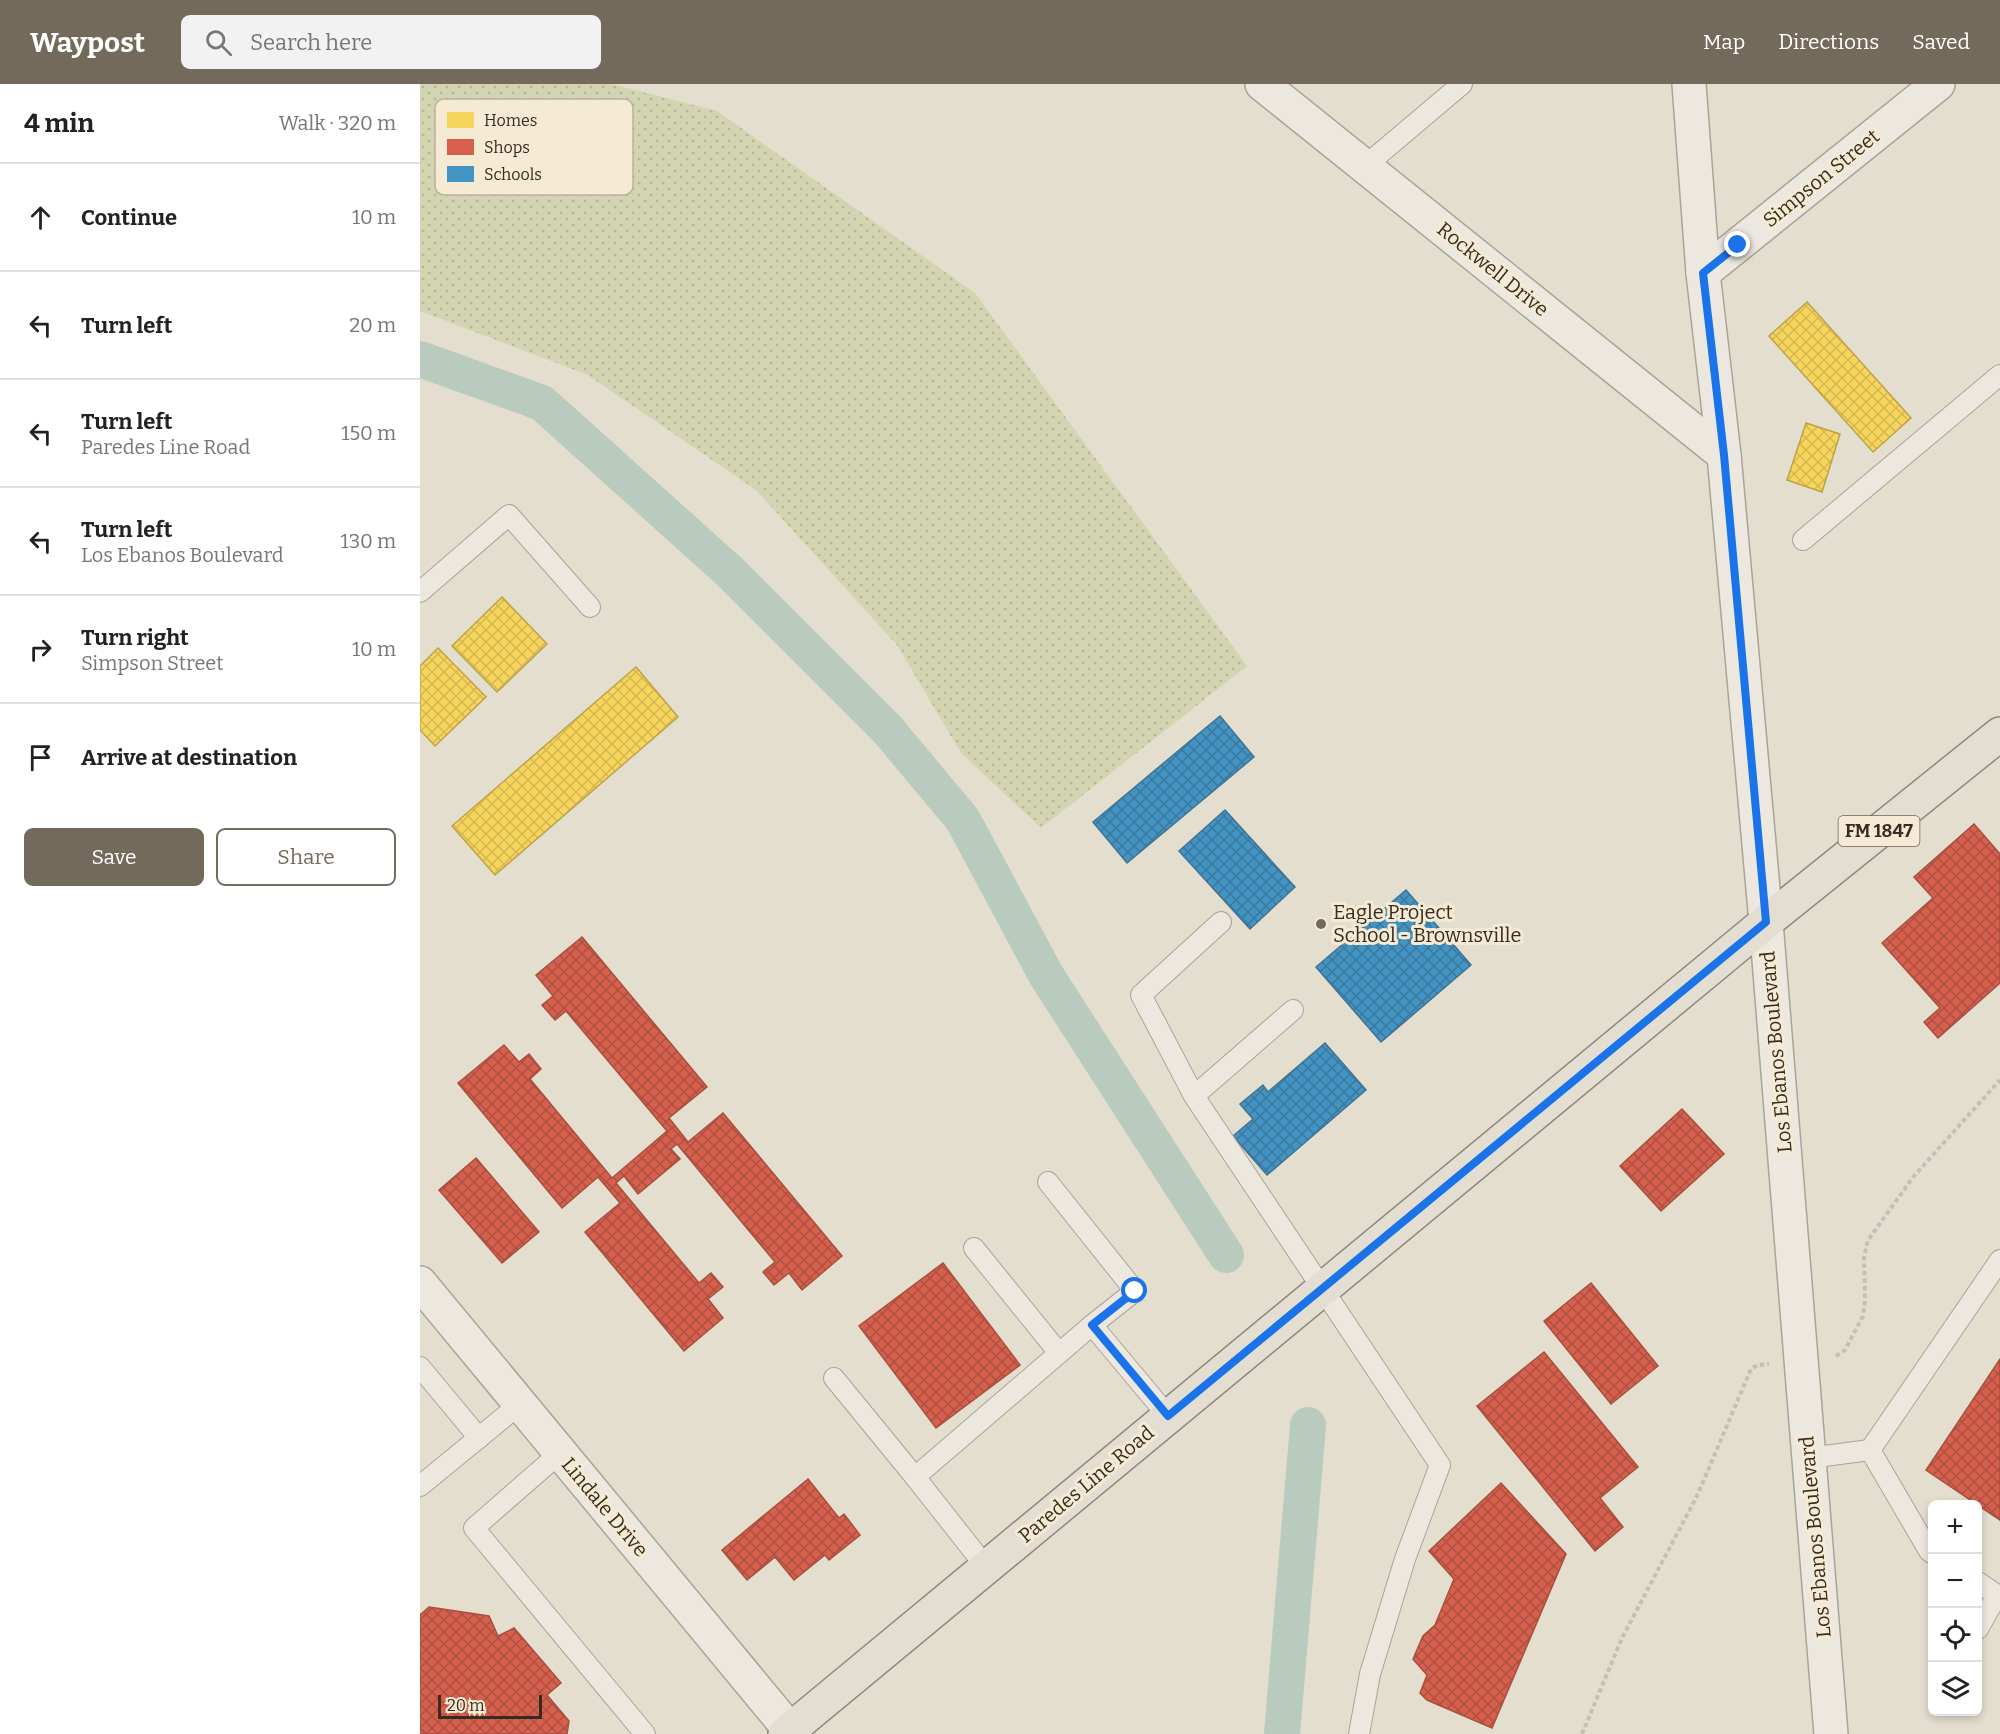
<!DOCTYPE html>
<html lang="en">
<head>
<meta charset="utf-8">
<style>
  body { margin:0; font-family:Bitter,serif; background:#f2f2f2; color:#222 }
  .controls { position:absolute; right:18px; bottom:18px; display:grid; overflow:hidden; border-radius:9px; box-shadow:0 3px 9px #0003 }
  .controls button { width:54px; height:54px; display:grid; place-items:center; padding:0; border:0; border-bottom:2px solid #e0e0e0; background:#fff; color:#222; font:30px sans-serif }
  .scale { position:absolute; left:18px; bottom:15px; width:104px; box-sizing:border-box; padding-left:6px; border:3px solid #382b1f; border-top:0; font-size:16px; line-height:21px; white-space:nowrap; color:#382b1f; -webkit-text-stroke:4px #f5ebd5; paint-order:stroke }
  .stop { position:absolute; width:18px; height:18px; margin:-14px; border:4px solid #1a73e8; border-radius:50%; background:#fff }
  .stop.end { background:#1a73e8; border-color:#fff; box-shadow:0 2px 6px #0008 }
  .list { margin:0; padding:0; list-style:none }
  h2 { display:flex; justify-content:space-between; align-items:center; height:78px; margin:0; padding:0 24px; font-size:26px }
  h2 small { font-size:20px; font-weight:400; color:#767676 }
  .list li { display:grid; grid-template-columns:39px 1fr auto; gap:18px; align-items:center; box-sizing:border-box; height:108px; padding:0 24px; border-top:2px solid #e0e0e0 }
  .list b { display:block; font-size:22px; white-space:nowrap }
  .list p { margin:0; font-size:20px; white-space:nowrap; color:#767676 }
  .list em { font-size:20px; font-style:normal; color:#767676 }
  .actions { display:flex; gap:12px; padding:18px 24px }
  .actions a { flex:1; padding:14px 0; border:2px solid #746a5c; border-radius:9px; text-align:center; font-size:21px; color:#746a5c }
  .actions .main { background:#746a5c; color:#fff }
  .icon { flex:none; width:33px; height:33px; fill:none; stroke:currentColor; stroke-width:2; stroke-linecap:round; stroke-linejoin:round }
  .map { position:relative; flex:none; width:1580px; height:1650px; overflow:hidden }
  header { display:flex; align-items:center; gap:36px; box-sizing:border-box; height:84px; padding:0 30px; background:#746a5c; color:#fff }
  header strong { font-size:28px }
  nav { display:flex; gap:33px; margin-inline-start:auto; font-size:21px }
  .search { width:420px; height:54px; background:#f2f2f2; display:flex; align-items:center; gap:15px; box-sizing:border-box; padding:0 21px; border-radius:9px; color:#767676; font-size:22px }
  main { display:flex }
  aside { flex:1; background:#fff }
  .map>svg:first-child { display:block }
  .grass { fill:url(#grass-dots) }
  .homes { fill:url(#homes-cross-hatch); stroke:#bda24a; stroke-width:1.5 }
  .shops { fill:url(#shops-cross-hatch); stroke:#a7503f; stroke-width:1.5 }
  .schools { fill:url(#schools-cross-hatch); stroke:#407492; stroke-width:1.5 }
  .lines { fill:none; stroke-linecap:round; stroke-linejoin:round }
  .canal { stroke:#b9cabf; stroke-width:36 }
  .service-casing { stroke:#aaa397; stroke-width:22 }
  .minor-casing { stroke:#aaa397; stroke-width:36 }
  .tertiary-casing { stroke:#aaa397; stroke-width:36 }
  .primary-casing { stroke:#8f887e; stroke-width:36 }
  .path { stroke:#c5bfb6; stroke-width:4; stroke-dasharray:4.5 3; stroke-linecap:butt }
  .service { stroke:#ece8df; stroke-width:20 }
  .minor { stroke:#ece8df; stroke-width:33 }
  .tertiary { stroke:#ece8df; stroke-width:33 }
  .primary { stroke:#e3ded1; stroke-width:33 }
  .route { stroke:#1a73e8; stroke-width:8 }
  .poi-dot { fill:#746a5c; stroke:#f5ebd5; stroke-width:2 }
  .labels { text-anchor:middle; stroke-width:6; stroke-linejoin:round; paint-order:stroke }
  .shield { fill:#f5ebd5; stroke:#716556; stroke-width:1.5 }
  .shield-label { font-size:18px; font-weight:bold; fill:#382b1f }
  .street-label { font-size:20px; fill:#382b1f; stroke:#f5ebd5 }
  .poi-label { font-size:20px; fill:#382b1f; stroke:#f5ebd5; text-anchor:start }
  .key { fill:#f5ebd5; stroke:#bcb19e; stroke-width:1.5 }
  .key-label { font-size:16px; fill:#382b1f }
</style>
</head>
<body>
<header>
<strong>Waypost</strong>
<div class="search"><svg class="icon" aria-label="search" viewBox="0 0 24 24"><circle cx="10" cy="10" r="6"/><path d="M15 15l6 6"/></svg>Search here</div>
<nav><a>Map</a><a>Directions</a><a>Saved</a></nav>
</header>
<main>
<aside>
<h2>4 min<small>Walk · 320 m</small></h2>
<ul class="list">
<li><svg class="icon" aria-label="ahead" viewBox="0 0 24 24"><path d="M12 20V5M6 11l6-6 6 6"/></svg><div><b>Continue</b></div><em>10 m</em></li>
<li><svg class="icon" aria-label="left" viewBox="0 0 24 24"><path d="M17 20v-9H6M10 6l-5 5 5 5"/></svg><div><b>Turn left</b></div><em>20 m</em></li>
<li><svg class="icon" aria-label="left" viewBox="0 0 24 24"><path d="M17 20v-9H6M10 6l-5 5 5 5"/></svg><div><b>Turn left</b><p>Paredes Line Road</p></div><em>150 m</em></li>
<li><svg class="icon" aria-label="left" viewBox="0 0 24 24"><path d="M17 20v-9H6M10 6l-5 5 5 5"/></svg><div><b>Turn left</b><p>Los Ebanos Boulevard</p></div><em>130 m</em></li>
<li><svg class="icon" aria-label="right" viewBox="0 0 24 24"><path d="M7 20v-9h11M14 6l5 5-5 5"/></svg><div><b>Turn right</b><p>Simpson Street</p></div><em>10 m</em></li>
<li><svg class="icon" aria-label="arrive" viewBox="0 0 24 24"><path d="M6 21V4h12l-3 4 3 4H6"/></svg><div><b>Arrive at destination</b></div></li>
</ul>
<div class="actions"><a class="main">Save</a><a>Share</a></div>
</aside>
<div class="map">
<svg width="1580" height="1650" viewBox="0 0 1580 1650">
  <defs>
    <pattern id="grass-dots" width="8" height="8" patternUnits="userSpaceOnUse" patternTransform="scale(1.5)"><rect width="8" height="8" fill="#d3d4b1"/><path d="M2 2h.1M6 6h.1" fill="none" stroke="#b6b698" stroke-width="1.8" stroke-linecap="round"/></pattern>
    <pattern id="homes-cross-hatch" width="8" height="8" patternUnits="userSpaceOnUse" patternTransform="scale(1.5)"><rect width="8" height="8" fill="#f6d55c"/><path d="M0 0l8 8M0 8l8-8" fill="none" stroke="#d4b750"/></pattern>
    <pattern id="shops-cross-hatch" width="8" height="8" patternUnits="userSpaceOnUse" patternTransform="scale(1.5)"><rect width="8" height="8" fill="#d6604d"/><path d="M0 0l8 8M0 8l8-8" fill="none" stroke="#af4f3f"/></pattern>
    <pattern id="schools-cross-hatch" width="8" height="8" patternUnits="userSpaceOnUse" patternTransform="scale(1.5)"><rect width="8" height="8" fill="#4393c3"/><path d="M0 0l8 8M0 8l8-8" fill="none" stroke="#39789e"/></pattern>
  </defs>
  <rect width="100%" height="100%" fill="#e4dece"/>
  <!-- grass -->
  <polygon class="grass" points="0,0 191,0 297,27 555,209 827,582 621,744 541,669 477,561 336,406 168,291 0,227"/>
  <!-- homes -->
  <g class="homes">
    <polygon points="1387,218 1491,334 1453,368 1349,252"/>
    <polygon points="1386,339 1420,350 1402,408 1367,396"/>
    <polygon points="82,513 127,560 77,608 32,562"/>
    <polygon points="18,564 66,613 15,662 0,646 0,582"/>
    <polygon points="216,583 258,633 75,791 32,742"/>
  </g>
  <!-- shops -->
  <g class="shops">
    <polygon points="1554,740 1580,770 1580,899 1518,954 1504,938 1520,924 1462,859 1513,814 1494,793"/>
    <polygon points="162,853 287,1003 249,1034 268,1058 303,1029 422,1172 382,1206 369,1189 354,1201 343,1188 355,1178 257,1060 251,1065 260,1075 218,1110 204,1092 196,1099 279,1199 291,1189 303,1203 288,1215 303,1234 264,1267 165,1148 200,1119 178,1093 142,1124 38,999 84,961 99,978 109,970 121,985 110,995 192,1094 247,1047 146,927 135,936 122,921 133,912 116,891"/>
    <polygon points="1262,1025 1304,1070 1241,1127 1200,1082"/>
    <polygon points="56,1074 119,1148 82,1179 19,1106"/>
    <polygon points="523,1179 600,1281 516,1344 439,1242"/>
    <polygon points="1171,1199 1238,1282 1191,1320 1124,1237"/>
    <polygon points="1124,1268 1218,1383 1180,1414 1203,1443 1175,1467 1057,1322"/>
    <polygon points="1580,1275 1580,1436 1506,1386"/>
    <polygon points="388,1395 419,1434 424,1430 440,1451 409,1476 405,1471 374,1496 355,1473 327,1496 302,1466"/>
    <polygon points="1081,1399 1146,1470 1072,1644 1007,1616 1000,1609 1007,1591 993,1575 1003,1552 1015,1541 1034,1495 1009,1467"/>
    <polygon points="9,1523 69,1532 78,1552 94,1544 141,1599 127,1611 149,1637 147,1650 0,1650 0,1531"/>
  </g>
  <!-- schools -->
  <g class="schools">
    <polygon points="800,632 834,673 707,779 673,738"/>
    <polygon points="805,726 875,803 830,845 759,767"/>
    <polygon points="986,806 1051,881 961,958 896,883"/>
    <polygon points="905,959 946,1006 847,1091 813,1052 833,1035 820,1020 843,1001 848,1008"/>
  </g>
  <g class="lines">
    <!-- canal -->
    <g class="canal">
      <polyline points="0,275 122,319 310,488 467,645 543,736 626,891 806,1171"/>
      <polyline points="862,1650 888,1341"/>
    </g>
    <!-- service casing -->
    <g class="service-casing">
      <g id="service">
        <polyline points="945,82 1042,0"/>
        <polyline points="1383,456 1580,291"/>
        <polyline points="0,508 89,431 170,523"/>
        <polyline points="801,838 721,911 774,1012 1020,1381 985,1475 950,1590 939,1650"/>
        <polyline points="774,1012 873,926"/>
        <polyline points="628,1098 715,1207 672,1241 748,1332"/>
        <polyline points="554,1164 639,1269"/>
        <polyline points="0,1283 59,1354"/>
        <polyline points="414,1294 495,1393"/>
        <polyline points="140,1369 54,1444 225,1650"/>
        <polyline points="1389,1374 1450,1366"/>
        <polyline points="0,1402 100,1320"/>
        <polyline points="1512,1469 1509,1467 1450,1366 1580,1176"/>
        <polyline points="566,1483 495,1393 672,1241"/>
        <polyline points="1558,1498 1580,1513"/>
        <polyline points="1558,1545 1577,1511"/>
      </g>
    </g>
    <!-- minor casing -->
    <g class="minor-casing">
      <g id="minor">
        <polyline points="1283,189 1518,0"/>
        <polyline points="0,1199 370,1646"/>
      </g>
    </g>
    <!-- tertiary casing -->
    <g class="tertiary-casing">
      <g id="tertiary">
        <polyline points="842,0 1304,371"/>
        <polyline points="1269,0 1283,189 1304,371 1346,838 1411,1650"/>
      </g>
    </g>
    <!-- primary casing -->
    <g class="primary-casing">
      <polyline id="primary" points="365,1650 1346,838 1580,650"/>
    </g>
    <!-- path -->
    <g class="path">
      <polyline points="1416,1272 1425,1266 1443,1232 1445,1215 1444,1173 1448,1156 1494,1092 1580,996"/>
      <polyline points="1162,1650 1202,1554 1277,1412 1331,1285 1338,1281 1349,1280"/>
    </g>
    <!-- service -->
    <use href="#service" class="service"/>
    <!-- minor -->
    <use href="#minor" class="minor"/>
    <!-- tertiary -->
    <use href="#tertiary" class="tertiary"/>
    <!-- primary -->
    <use href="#primary" class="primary"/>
  </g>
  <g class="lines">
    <!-- route -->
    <polyline class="route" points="715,1207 672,1241 748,1332 1346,838 1304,371 1283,189 1318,161"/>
  </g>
  <!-- markers -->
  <circle class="poi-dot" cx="901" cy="840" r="6"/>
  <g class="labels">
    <!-- shield labels -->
    <rect class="shield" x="1418.5" y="732" width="81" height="30" rx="4.5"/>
    <g class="shield-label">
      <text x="1459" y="753">FM 1847</text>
    </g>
    <!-- street labels -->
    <g class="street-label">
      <text transform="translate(1401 94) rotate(-39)" y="7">Simpson Street</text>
      <text transform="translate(1073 185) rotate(39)" y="7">Rockwell Drive</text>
      <text transform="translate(1356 968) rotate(-95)" y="7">Los Ebanos Boulevard</text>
      <text transform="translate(666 1400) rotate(-40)" y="7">Paredes Line Road</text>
      <text transform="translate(185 1423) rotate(50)" y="7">Lindale Drive</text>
      <text transform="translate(1395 1453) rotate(-95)" y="7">Los Ebanos Boulevard</text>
    </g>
    <!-- poi labels -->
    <g class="poi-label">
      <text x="913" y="835">Eagle Project<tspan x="913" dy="23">School - Brownsville</tspan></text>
    </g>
  </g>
  <!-- legend -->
  <rect x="15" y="15" width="198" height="96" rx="9" class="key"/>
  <rect x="27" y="28" width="27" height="16" fill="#f6d55c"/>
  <rect x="27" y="55" width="27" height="16" fill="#d6604d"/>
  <rect x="27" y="82" width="27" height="16" fill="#4393c3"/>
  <g class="key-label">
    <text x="64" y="42">Homes</text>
    <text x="64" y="69">Shops</text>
    <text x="64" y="96">Schools</text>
  </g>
</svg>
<div class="controls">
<button>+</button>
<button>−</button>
<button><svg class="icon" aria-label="locate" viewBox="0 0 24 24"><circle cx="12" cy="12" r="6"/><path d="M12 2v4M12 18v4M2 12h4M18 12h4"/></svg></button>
<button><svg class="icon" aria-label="layers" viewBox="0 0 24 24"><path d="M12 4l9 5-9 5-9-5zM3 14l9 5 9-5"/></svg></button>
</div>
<div class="scale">20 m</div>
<div class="stop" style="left:715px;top:1207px"></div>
<div class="stop end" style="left:1318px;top:161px"></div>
</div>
</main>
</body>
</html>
